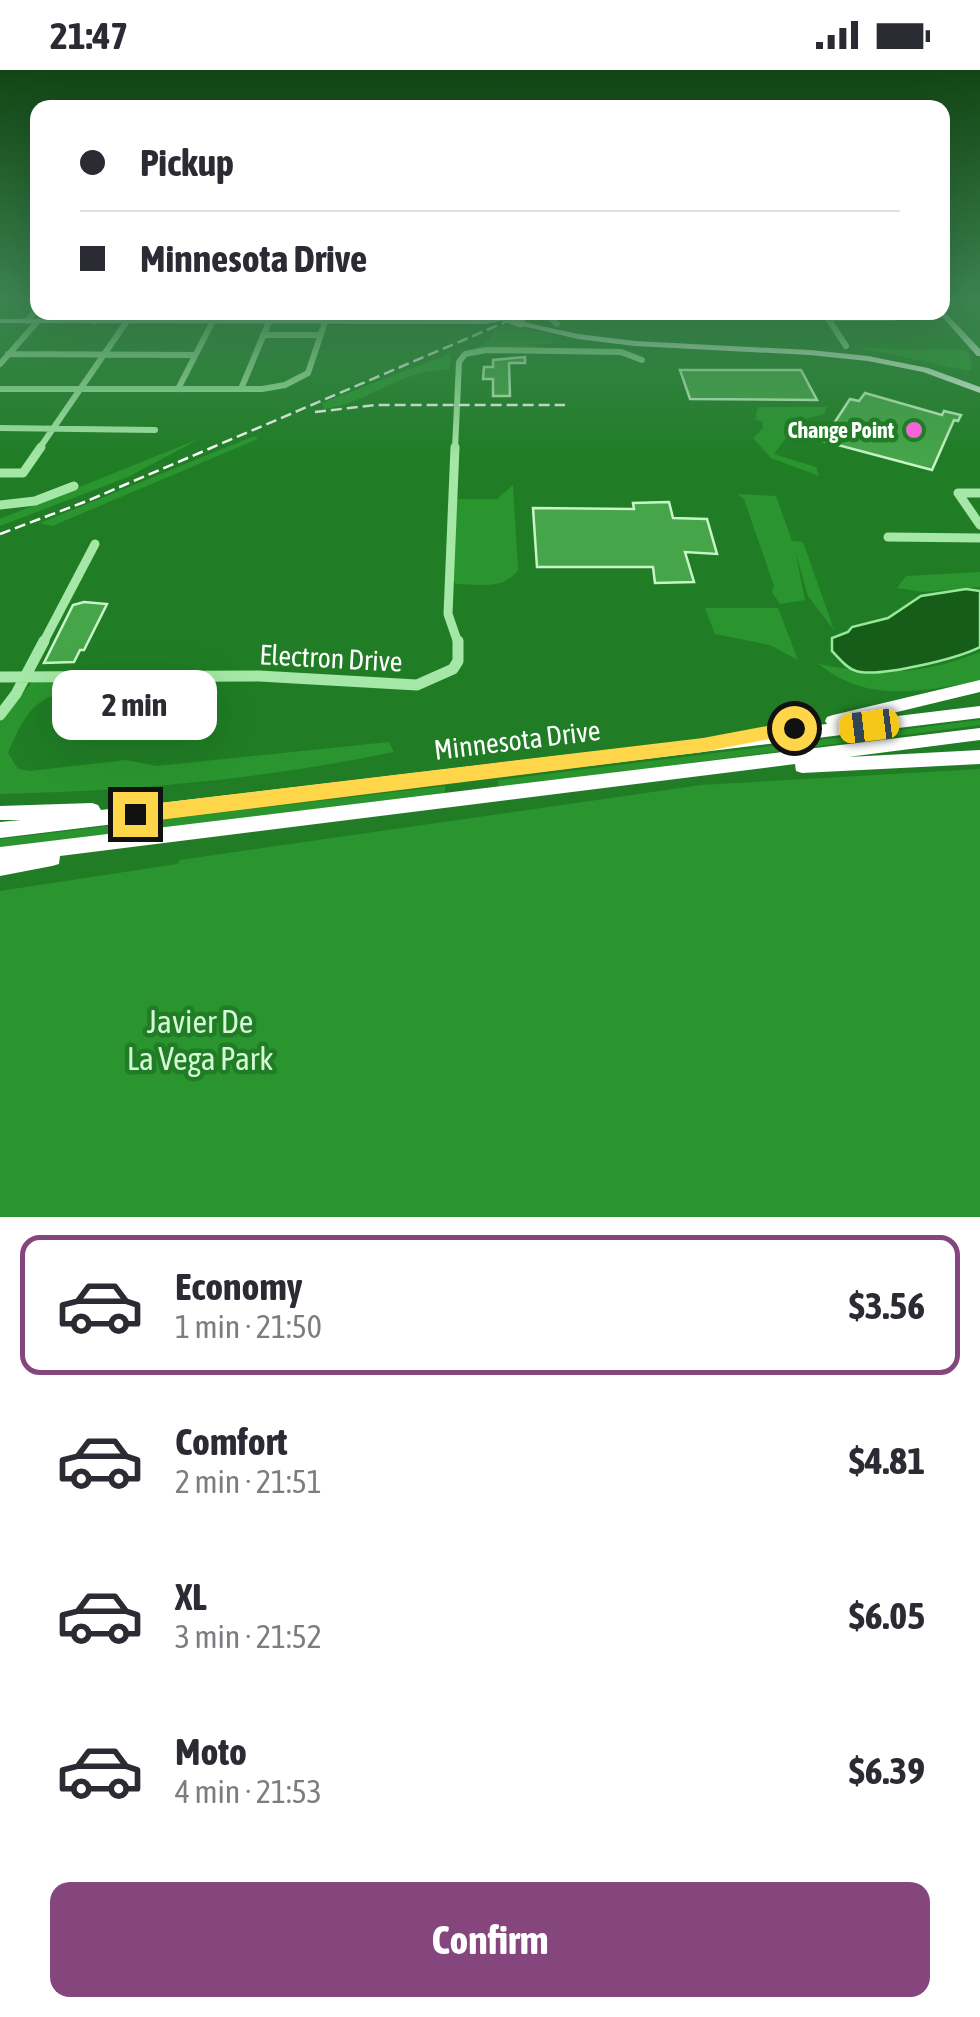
<!DOCTYPE html>
<meta charset="utf-8">
<style>
:root{--surface:#fff;--page:#f7f7f7;--text:#2b2b33;--muted:#7c7c81;--line:#e1e1e2;--accent:#85457d}
body{margin:0;font-family:"Asap Condensed",sans-serif;background:var(--page);color:var(--text);height:100vh;display:flex;flex-direction:column;font-size:38px;white-space:nowrap}
*{box-sizing:border-box;margin:0}
p{font-size:32px;color:var(--muted)}
.icon{flex:none;width:55px;height:55px;fill:none;stroke:currentColor;stroke-width:2;stroke-linecap:round;stroke-linejoin:round}
.map{position:relative;height:1147px;overflow:hidden}
.sheet{display:flex;flex-direction:column;background:var(--surface);flex:1}
.sheet>*{flex:none}
.guide{position:absolute;left:30px;top:30px;width:920px;height:220px;border-radius:20px;box-shadow:0 10px 40px #0002;display:grid;align-content:center;height:220px;padding:0 50px;background:var(--surface)}
.end{position:absolute;width:45px;height:45px;margin:-22px;border:12px solid #ffd54a;background:#111;box-shadow:0 0 0 5px #111}
.from{border-radius:50%}
.bubble{position:absolute;height:70px;border-radius:20px;background:var(--surface);box-shadow:0 10px 40px #0002;font-size:32px;font-weight:700;line-height:70px;text-align:center}
.car{position:absolute;width:30px;height:60px;margin:-30px -15px;border-radius:12px;box-shadow:0 0 8px 2px #0007;background:linear-gradient(#f5c518 24%,#345 0 40%,#f5c518 0 76%,#345 0 86%,#f5c518 0)}
.guide b{display:flex;align-items:center;gap:35px;height:95px;font-size:38px}
.guide b+b{border-top:2px solid var(--line)}
.guide i{width:25px;height:25px;background:var(--text)}
ul{padding:18px 0 0;list-style:none}
li{display:flex;align-items:center;gap:30px;height:140px;margin:0 20px 15px;padding:0 30px;border:5px solid transparent;border-radius:20px}
li div{flex:1}
li b{display:block;font-size:38px}
li em{font-style:normal;font-weight:700}
li.current{border-color:var(--accent)}
li>.icon{width:90px;height:90px;stroke-width:1.5}
.cta{display:flex;gap:20px;margin-top:auto;padding:20px 50px}
.cta a{flex:1;height:115px;border-radius:20px;background:var(--accent);color:#fff;font-size:40px;font-weight:700;line-height:115px;text-align:center}
.status{display:flex;justify-content:space-between;align-items:center;height:70px;padding:0 50px;background:var(--surface);direction:ltr}
.status svg{height:28px;fill:currentColor}
.map>svg:first-child{display:block}
.green{fill:#2a952e}
.water{fill:#165d1a;stroke:#98e899;stroke-width:2.5}
.building{fill:#45a548;stroke:#c7f5c9;stroke-width:2.5}
.lines{fill:none;stroke-linecap:round;stroke-linejoin:round}
.minor-far2{stroke:#a4e7a6;stroke-width:6}
.minor-far1{stroke:#a4e7a6;stroke-width:9}
.minor{stroke:#a4e7a6;stroke-width:11}
.major{fill:#e5fde8;fill-rule:evenodd}
.highway{fill:#fff;fill-rule:evenodd}
.rail{stroke:#fff;stroke-width:2.5;stroke-dasharray:11 5;stroke-linecap:butt}
.major-bridge{stroke:#e5fde8;stroke-width:9}
.route{fill:#ffd54a}
.poi-dot{fill:#f465d8;stroke:#207d25;stroke-width:4}
.labels{text-anchor:middle;stroke-width:9;stroke-linejoin:round;paint-order:stroke}
.far-poi-label{font-size:22px;font-weight:bold;fill:#fff;stroke:#207d25;text-anchor:end}
.street-label{font-size:28px;fill:#fff;stroke:#207d25}
.near-park-label{font-size:32px;fill:#d5f8d6;stroke:#207d25}
</style>
<div class="status"><b>21:47</b><svg viewBox="0 0 49 12"><path d="M0 12V9h3v3zM5 12V6h3v6zM10 12V3h3v9zM15 12V0h3v12zM26 1h20v11H26zM47 4h2v5h-2z"/></svg></div>
<div class="map">
<svg width="980" height="1147" viewBox="0 0 980 1147">
<rect width="100%" height="100%" fill="#207d25"/>
<path class="green" d="M504,255L552,265L553,274H529L545,278L474,279L490,270L494,259Z
M860,278L968,280L972,298L969,301Z
M451,283L449,300C405,297 368,334 324,339L322,333Z
M758,337H827L824,344L799,351L774,384L816,397L819,406L771,388L753,368L763,358L762,351L755,350Z
M254,366L258,369L52,456L40,453Z
M201,368L128,407L0,456V449Z
M513,415L518,500C503,520 480,514 456,514L450,508L455,429H497Z
M737,424L776,426L792,471L803,472L834,560L808,526L795,480L805,530L780,534L772,522L774,516L744,429Z
M980,502V517L924,522L897,518L906,506Z
M705,538H778L798,590L770,575L715,564Z
M980,582V611C923,621 867,634 819,594C877,606 924,605 980,582Z
M32,612H68L82,616L80,621C35,622 24,646 8,683L18,699L30,701L126,690L157,696L389,672L394,682C264,709 133,721 0,724V651Z
M980,650V655L499,718L498,710Z
M980,699V1147H0V821L177,794L180,790L701,715Z
M445,716V723L0,777V769Z"/>
<path class="water" d="M966,519L980,521V577C958,588 880,608 856,601C846,598 839,588 832,581V568L848,562L852,557L888,548L921,526Z"/>
<path class="building" d="M525,287V293H509L510,326H493V309H483L484,297H493V290Z
M680,300H801L817,330L690,329Z
M865,323L942,345L944,341L961,345L958,351L954,350L932,400L804,366L809,359L827,364L850,329L859,331Z
M669,432L673,448L707,449L717,484L685,482L694,512L655,513L653,497H537L533,438L634,439L633,433Z
M84,532L107,534L84,580H80L74,592L44,593L73,535Z"/>
<g class="lines">
<path class="minor-far2" d="M545,243L557,254
M827,247L846,276
M827,248H894
M27,251L38,238
M94,251L100,242
M263,265H320
M8,284L195,285
M0,294L38,251
M0,319H262L285,315L308,303L325,252
M178,319L213,251
M241,319L269,252
M0,358L155,360
M39,379L127,251
M455,379L459,292L465,284L486,280L621,282L642,290"/>
<path class="minor-far1" d="M455,377L448,544L458,573
M0,403H23L41,377
M958,423L980,455
M958,423H980
M0,435L35,431L74,416
M888,467L980,468
M43,573L95,474"/>
<path class="minor" d="M0,607L259,606L417,615L453,599L458,591V571
M0,645L16,624L44,571"/>
<path class="major" d="M942,239L980,279V286H977L939,243L942,242Z
M530,242H551L485,254L0,253V249L485,250Z
M518,251L578,264L635,271L810,280L868,286L928,298L980,317V323L923,302L868,291L810,285L635,276L578,269L518,255Z"/>
<path class="highway" d="M980,610V622L864,650L980,636V648L0,768V752L21,750H0V736L92,733L98,735L101,740L827,654L825,651L827,647L833,645Z
M980,658V670L848,687L980,680V694L802,703L796,701L795,694L60,786L59,794L52,796L0,806V777Z"/>
<path class="rail" d="M315,342L375,335H565
M0,464L87,431L529,242"/>
<path class="major-bridge" d="M493,243L521,253"/>
</g>
<linearGradient id="sky" x2="0" y2="1"><stop stop-color="#124514"/><stop offset="0.59" stop-color="#3c8451"/><stop offset="1" stop-color="#3c8451" stop-opacity="0"/></linearGradient>
<rect width="980" height="389" fill="url(#sky)"/>
<path class="route" d="M794,651L803,658L800,663L703,682L135,753L125,744L135,736L703,668Z"/>
<circle class="poi-dot" cx="914" cy="360" r="10"/>
<g class="labels">
<g class="far-poi-label">
<text x="894" y="368">Change Point</text>
</g>
<g class="street-label">
<text transform="translate(331 588) rotate(3)" y="10">Electron Drive</text>
<text transform="translate(517 670) rotate(-7)" y="10">Minnesota Drive</text>
</g>
<g class="near-park-label">
<text x="200" y="963">Javier De<tspan x="200" dy="37">La Vega Park</tspan></text>
</g>
</g>
</svg>
<i class="end from" style="left:794px;top:658px"></i>
<i class="end" style="left:135px;top:744px"></i>
<div class="bubble" style="left:52px;top:600px;width:165px">2 min</div>
<i class="car" style="left:869px;top:656px;rotate:263deg"></i>
<div class="guide">
<b><i class="from"></i>Pickup</b>
<b><i></i>Minnesota Drive</b>
</div>
</div>
<section class="sheet">
<ul>
<li class="current"><svg class="icon" aria-label="car" viewBox="0 0 24 24"><path d="M5 17H2v-5l4-1 3-4h7l3 4 3 1v5h-3M9 17h6M6 11h13"/><circle cx="7" cy="17" r="2"/><circle cx="17" cy="17" r="2"/></svg><div><b>Economy</b><p>1 min · 21:50</p></div><em>$3.56</em></li>
<li><svg class="icon" aria-label="car" viewBox="0 0 24 24"><path d="M5 17H2v-5l4-1 3-4h7l3 4 3 1v5h-3M9 17h6M6 11h13"/><circle cx="7" cy="17" r="2"/><circle cx="17" cy="17" r="2"/></svg><div><b>Comfort</b><p>2 min · 21:51</p></div><em>$4.81</em></li>
<li><svg class="icon" aria-label="car" viewBox="0 0 24 24"><path d="M5 17H2v-5l4-1 3-4h7l3 4 3 1v5h-3M9 17h6M6 11h13"/><circle cx="7" cy="17" r="2"/><circle cx="17" cy="17" r="2"/></svg><div><b>XL</b><p>3 min · 21:52</p></div><em>$6.05</em></li>
<li><svg class="icon" aria-label="car" viewBox="0 0 24 24"><path d="M5 17H2v-5l4-1 3-4h7l3 4 3 1v5h-3M9 17h6M6 11h13"/><circle cx="7" cy="17" r="2"/><circle cx="17" cy="17" r="2"/></svg><div><b>Moto</b><p>4 min · 21:53</p></div><em>$6.39</em></li>
</ul>
<div class="cta"><a>Confirm</a></div>
</section>
